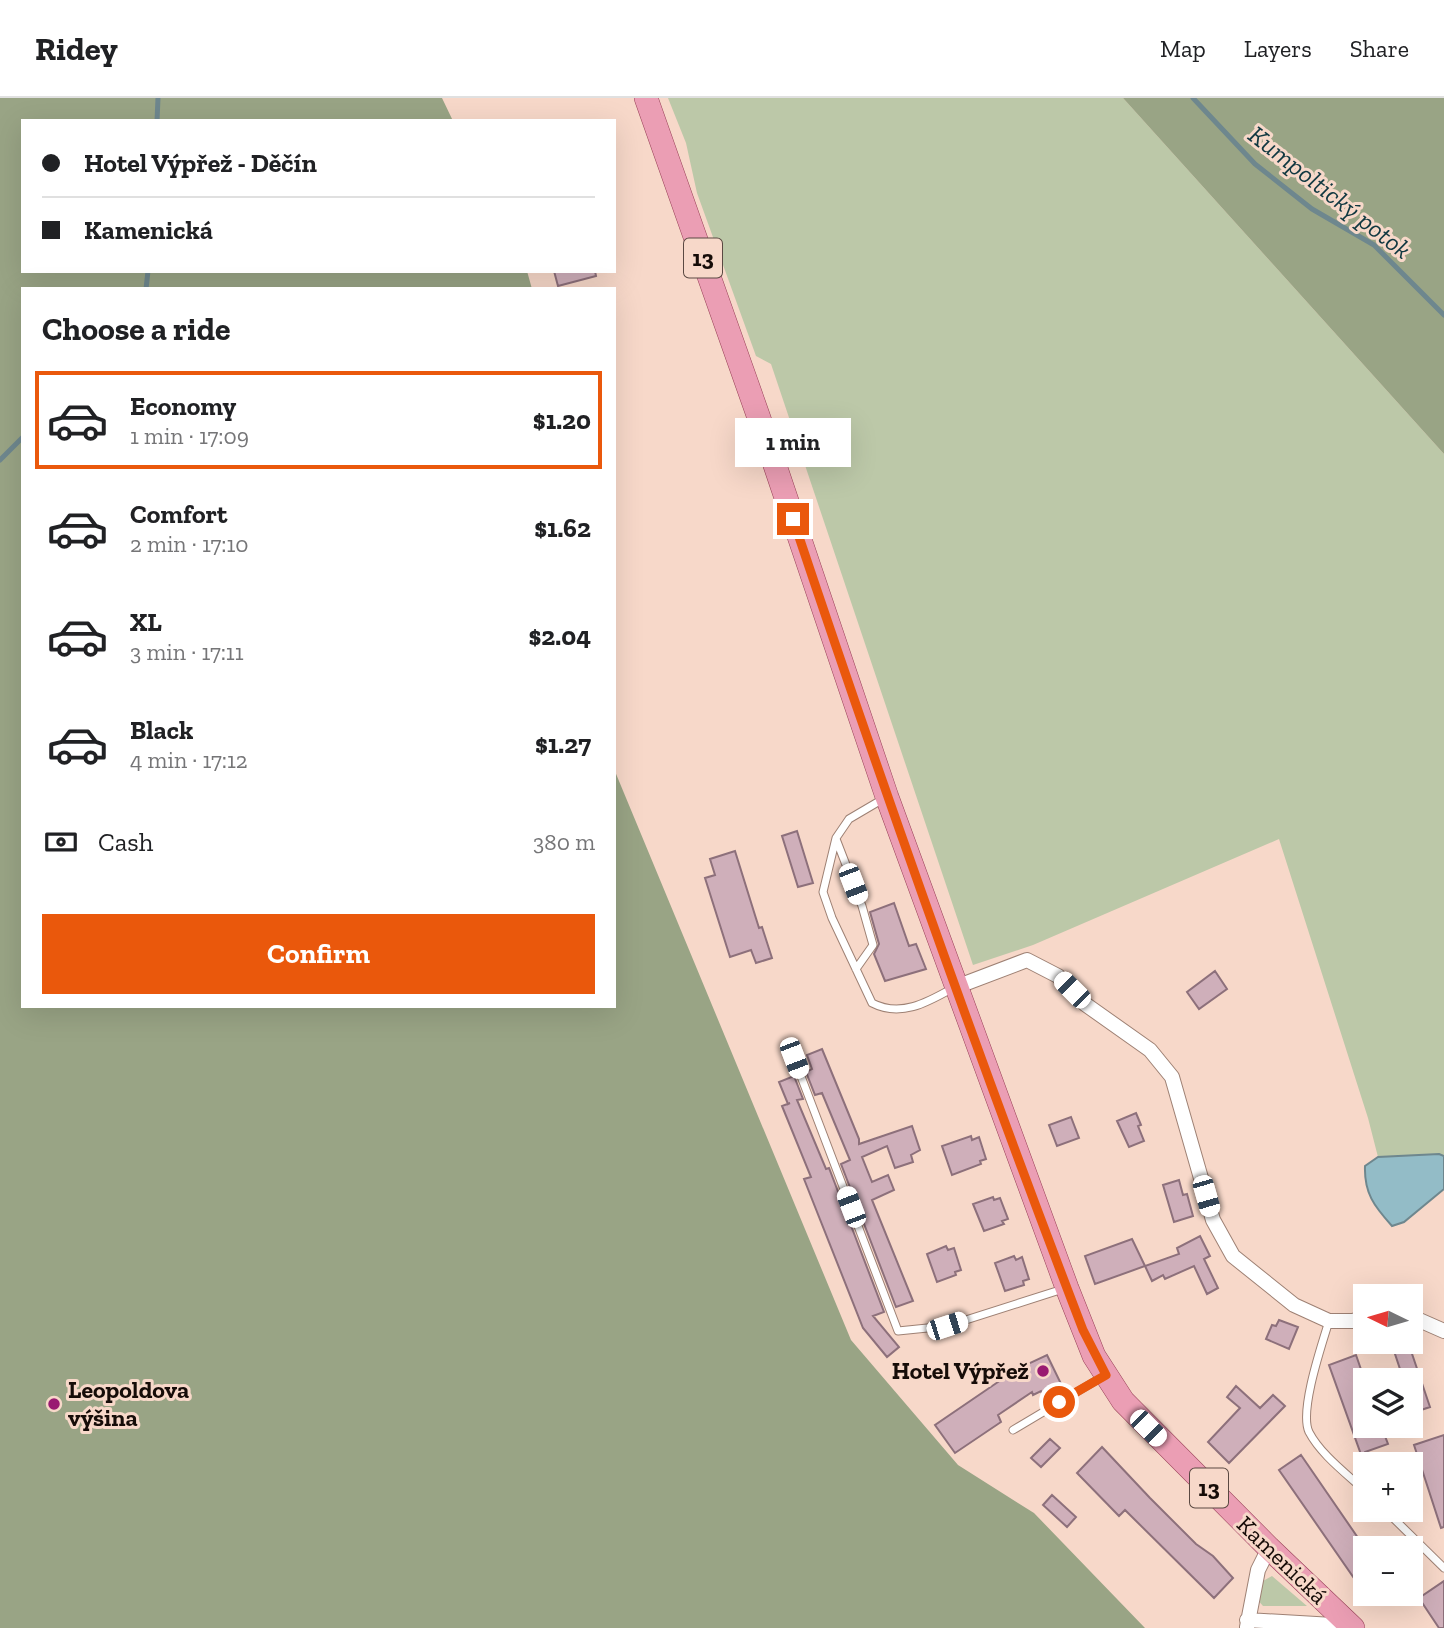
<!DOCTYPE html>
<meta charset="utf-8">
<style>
:root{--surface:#fff;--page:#f2f2f2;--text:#202124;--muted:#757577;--line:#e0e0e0;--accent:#ea580c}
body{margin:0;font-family:"Zilla Slab",serif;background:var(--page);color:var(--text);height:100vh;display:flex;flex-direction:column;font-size:26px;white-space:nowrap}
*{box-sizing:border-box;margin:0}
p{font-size:23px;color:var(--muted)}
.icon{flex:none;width:38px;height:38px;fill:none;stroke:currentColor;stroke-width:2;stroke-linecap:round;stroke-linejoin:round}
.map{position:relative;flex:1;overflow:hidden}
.details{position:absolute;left:21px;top:189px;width:595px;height:721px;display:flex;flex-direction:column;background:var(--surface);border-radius:0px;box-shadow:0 7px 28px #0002}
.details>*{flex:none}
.banner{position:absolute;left:21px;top:21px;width:595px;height:154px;border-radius:0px;box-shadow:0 7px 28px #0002;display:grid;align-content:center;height:154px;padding:0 21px;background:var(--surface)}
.needle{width:46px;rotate:275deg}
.fabs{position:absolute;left:1353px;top:1186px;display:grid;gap:14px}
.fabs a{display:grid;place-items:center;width:70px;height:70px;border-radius:0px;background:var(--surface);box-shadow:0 7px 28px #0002;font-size:35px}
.end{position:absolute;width:32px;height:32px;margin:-16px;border:9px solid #ea580c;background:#fff;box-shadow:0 0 0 4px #fff}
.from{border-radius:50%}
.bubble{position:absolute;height:49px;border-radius:0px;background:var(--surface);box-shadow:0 7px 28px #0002;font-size:23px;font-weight:700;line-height:49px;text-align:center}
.car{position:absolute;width:21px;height:42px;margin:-21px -10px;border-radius:9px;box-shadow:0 0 5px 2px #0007;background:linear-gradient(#fff 24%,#345 0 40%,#fff 0 76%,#345 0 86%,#fff 0)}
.banner b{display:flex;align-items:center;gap:24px;height:66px;font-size:26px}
.banner b+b{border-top:2px solid var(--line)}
.banner i{width:18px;height:18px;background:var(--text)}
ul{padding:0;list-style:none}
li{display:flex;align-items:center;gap:21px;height:98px;margin:0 14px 10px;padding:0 7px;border:4px solid transparent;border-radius:0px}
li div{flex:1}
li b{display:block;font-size:26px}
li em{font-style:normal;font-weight:700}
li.on{border-color:var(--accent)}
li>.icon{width:63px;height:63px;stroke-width:1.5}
h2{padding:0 21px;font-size:32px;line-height:84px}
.pay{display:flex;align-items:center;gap:18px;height:77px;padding:0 21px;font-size:26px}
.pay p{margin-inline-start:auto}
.action{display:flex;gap:14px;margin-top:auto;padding:14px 21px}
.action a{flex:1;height:80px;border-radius:0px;background:var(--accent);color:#fff;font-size:28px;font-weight:700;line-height:80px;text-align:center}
header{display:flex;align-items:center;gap:42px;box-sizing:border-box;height:98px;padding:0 35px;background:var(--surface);border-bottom:2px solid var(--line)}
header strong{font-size:33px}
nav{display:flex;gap:38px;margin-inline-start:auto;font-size:24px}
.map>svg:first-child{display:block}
.green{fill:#bcc8a8}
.forest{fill:#99a485}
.water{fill:#93bcc7;stroke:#6e878e;stroke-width:2}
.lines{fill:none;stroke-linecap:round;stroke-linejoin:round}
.stream{stroke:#6e878e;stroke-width:5}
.building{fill:#cfafba;stroke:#8d707b;stroke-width:2}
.lane-casing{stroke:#9e8174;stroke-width:9}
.street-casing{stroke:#9e8174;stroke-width:16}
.primary-casing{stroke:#984157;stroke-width:24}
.lane{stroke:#fff;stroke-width:7}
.street{stroke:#fff;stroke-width:14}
.primary{stroke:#eb9eb4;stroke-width:23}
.route{stroke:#ea580c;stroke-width:9}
.poi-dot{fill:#991a71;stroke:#f7d8c9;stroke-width:2.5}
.labels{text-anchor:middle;stroke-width:6;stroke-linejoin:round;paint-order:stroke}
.shield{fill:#f7d8c9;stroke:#5a4942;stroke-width:2}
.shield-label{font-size:23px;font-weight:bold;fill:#160c08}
.poi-label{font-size:24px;font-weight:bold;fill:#160c08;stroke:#f7d8c9;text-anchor:end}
.street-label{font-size:24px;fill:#160c08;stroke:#f7d8c9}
.water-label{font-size:26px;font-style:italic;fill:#113841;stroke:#f7d8c9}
</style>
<header>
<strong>Ridey</strong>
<nav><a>Map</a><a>Layers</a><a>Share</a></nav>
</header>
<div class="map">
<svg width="1444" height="1530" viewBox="0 0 1444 1530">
<rect width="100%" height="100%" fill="#f7d8c9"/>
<path class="green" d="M668,0H1123L1444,356V1058L1439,1056L1378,1059L1368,1020L1279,741L1033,847L973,867L771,266L756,258L697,95L686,45Z
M1272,1478L1307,1508H1263L1256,1500L1263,1483Z"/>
<path class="forest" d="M0,0H442L453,23H23V173H527L532,191H23V908H614V671L851,1242L958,1367L1034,1415L1145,1530H0Z
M1123,0H1444V356Z"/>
<path class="water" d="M1439,1056L1444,1058V1091L1404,1124L1392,1128C1374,1108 1364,1095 1365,1068L1378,1059Z"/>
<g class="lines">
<path class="stream" d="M1193,0L1255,66L1312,111L1374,147L1444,217
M157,23L158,0
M146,191L148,173
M0,362L23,339"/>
</g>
<path class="building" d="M554,173H595L596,178L558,188Z
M797,733L813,785L798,789L782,738Z
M735,753L759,830L762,829L772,860L756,865L751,852L730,859L705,780L715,777L710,761Z
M894,805L909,848L916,846L926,871L885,883L874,856L879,846L870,814Z
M1215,873L1227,891L1199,911L1187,894Z
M822,951L859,1041V1046L912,1028L920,1052L911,1057L913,1064L895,1070L887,1048L862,1059L872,1084L888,1077L894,1092L872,1102L913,1203L896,1209L841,1066L850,1062L822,995L815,997L806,974L812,971L807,957Z
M794,978L803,1001L797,1002L826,1071L829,1070L884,1214L873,1218L899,1249L887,1259L863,1230L804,1081L811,1079L782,1008L790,1005L788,1006L779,984Z
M1136,1015L1141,1027L1138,1028L1144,1043L1129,1049L1117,1023Z
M1071,1019L1079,1040L1057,1048L1049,1027Z
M971,1038L972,1042L979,1039L986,1061L980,1063L981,1066L952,1077L942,1048Z
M1179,1082L1183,1097L1187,1096L1193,1118L1174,1124L1163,1087Z
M993,1099L994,1102L1000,1100L1008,1121L1002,1123L1004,1126L984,1133L973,1106Z
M1200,1138L1210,1158L1204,1161L1218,1190L1207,1196L1194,1168L1165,1181L1163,1177L1152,1183L1145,1168L1179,1156L1177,1150Z
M1132,1141L1145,1168L1095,1186L1085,1158Z
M946,1148L948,1152L954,1150L961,1172L955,1174L956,1177L937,1184L927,1156Z
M1014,1158L1016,1162L1022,1159L1029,1181L1023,1183L1024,1187L1005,1193L995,1165Z
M1279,1222L1298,1229L1289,1251L1266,1241L1272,1227L1276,1228Z
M1391,1244H1408L1430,1309L1415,1314L1410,1302V1283H1404Z
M1047,1257L1065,1294L1046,1305L1041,1293L1033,1297L1032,1294L998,1317L1001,1324L955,1355L935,1327L1017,1271Z
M1356,1257L1365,1283V1328H1381L1388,1346L1365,1354L1363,1362L1329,1267Z
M1236,1288L1260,1310L1273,1297L1285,1308L1229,1365L1208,1344L1240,1310L1227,1299Z
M1444,1337V1429L1441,1430L1414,1347Z
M1050,1341L1060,1350L1041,1369L1031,1360Z
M1102,1349L1150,1400L1196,1446L1213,1458L1233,1480L1214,1500L1125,1412L1119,1418L1077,1375Z
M1301,1357L1365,1450V1496L1279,1372Z
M1052,1397L1076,1419L1067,1429L1043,1407Z
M1444,1483V1530H1439L1419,1500Z"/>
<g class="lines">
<defs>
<path id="lane" d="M883,701L849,721L836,740L823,794L832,820L872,905C901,920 928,904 953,890
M836,741L862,808L873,847L856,871
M794,960L898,1233L947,1228L1063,1191
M1329,1223C1322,1246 1299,1313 1309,1334C1321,1357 1347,1376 1365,1393
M1013,1332L1102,1279
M1385,1412L1444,1470"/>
<path id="street" d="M956,889L1027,862L1058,878L1085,906L1150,952L1172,979L1213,1122L1233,1158L1294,1207L1329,1223H1352L1365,1220
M1410,1218L1444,1233
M1247,1522L1350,1528
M1247,1529L1258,1472L1269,1450"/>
<path id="primary" d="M646,0L759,320L887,699L1067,1190L1094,1258L1123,1303L1269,1450L1353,1530"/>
</defs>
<use href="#lane" class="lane-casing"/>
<use href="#street" class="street-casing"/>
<use href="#primary" class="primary-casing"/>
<use href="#lane" class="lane"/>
<use href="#street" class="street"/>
<use href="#primary" class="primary"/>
</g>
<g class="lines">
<path class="route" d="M793,421C884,693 980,964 1083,1232L1106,1277L1059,1304"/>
</g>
<g class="poi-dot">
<circle cx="1043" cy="1273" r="7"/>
<circle cx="54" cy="1306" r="7"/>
</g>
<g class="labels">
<g class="shield">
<rect x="684" y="140.5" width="38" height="39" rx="5"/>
<rect x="1190" y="1370.5" width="38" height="39" rx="5"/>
</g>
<g class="shield-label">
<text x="703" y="168">13</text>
<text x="1209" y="1398">13</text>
</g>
<g class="poi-label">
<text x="1029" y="1281">Hotel Výpřež</text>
<text x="68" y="1300" text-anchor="start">Leopoldova<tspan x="68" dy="28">výšina</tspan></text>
</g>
<g class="street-label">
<text transform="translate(1282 1462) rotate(44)" y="8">Kamenická</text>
</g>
<g class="water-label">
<text transform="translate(1330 94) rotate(38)" y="9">Kumpoltický potok</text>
</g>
</g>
</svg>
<div class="fabs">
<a><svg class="needle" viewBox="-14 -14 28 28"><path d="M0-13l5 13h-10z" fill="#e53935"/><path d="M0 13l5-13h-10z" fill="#757577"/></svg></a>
<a><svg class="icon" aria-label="layers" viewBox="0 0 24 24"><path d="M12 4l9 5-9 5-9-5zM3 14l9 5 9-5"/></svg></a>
<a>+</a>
<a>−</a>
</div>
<i class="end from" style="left:1059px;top:1304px"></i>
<i class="end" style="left:793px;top:421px"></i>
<div class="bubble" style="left:735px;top:320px;width:116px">1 min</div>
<i class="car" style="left:853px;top:786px;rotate:159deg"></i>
<i class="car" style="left:1072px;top:892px;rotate:315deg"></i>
<i class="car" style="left:794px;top:960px;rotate:159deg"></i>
<i class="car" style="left:1206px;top:1098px;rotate:164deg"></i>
<i class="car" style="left:851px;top:1109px;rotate:339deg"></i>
<i class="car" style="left:947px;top:1228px;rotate:72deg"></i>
<i class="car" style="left:1148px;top:1330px;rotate:135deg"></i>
<div class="banner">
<b><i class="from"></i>Hotel Výpřež - Děčín</b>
<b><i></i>Kamenická</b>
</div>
<section class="details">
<h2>Choose a ride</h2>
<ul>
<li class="on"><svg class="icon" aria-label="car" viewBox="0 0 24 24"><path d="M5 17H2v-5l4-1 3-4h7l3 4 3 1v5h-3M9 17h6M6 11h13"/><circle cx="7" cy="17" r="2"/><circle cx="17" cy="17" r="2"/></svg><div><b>Economy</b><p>1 min · 17:09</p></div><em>$1.20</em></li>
<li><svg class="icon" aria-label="car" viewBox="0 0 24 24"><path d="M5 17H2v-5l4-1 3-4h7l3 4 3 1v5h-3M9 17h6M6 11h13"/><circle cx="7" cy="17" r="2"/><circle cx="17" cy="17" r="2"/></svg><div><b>Comfort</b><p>2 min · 17:10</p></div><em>$1.62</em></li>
<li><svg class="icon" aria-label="car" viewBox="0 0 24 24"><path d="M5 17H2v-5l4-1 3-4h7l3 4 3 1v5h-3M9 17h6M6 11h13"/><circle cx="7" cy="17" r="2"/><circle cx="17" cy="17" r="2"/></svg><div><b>XL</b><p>3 min · 17:11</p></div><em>$2.04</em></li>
<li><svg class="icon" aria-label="car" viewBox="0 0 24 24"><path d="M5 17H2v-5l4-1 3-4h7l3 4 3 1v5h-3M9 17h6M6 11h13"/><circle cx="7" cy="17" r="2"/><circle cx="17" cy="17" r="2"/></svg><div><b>Black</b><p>4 min · 17:12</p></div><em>$1.27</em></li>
</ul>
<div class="pay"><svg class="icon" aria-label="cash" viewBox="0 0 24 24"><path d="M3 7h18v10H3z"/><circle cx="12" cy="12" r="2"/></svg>Cash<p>380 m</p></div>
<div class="action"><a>Confirm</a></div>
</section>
</div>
